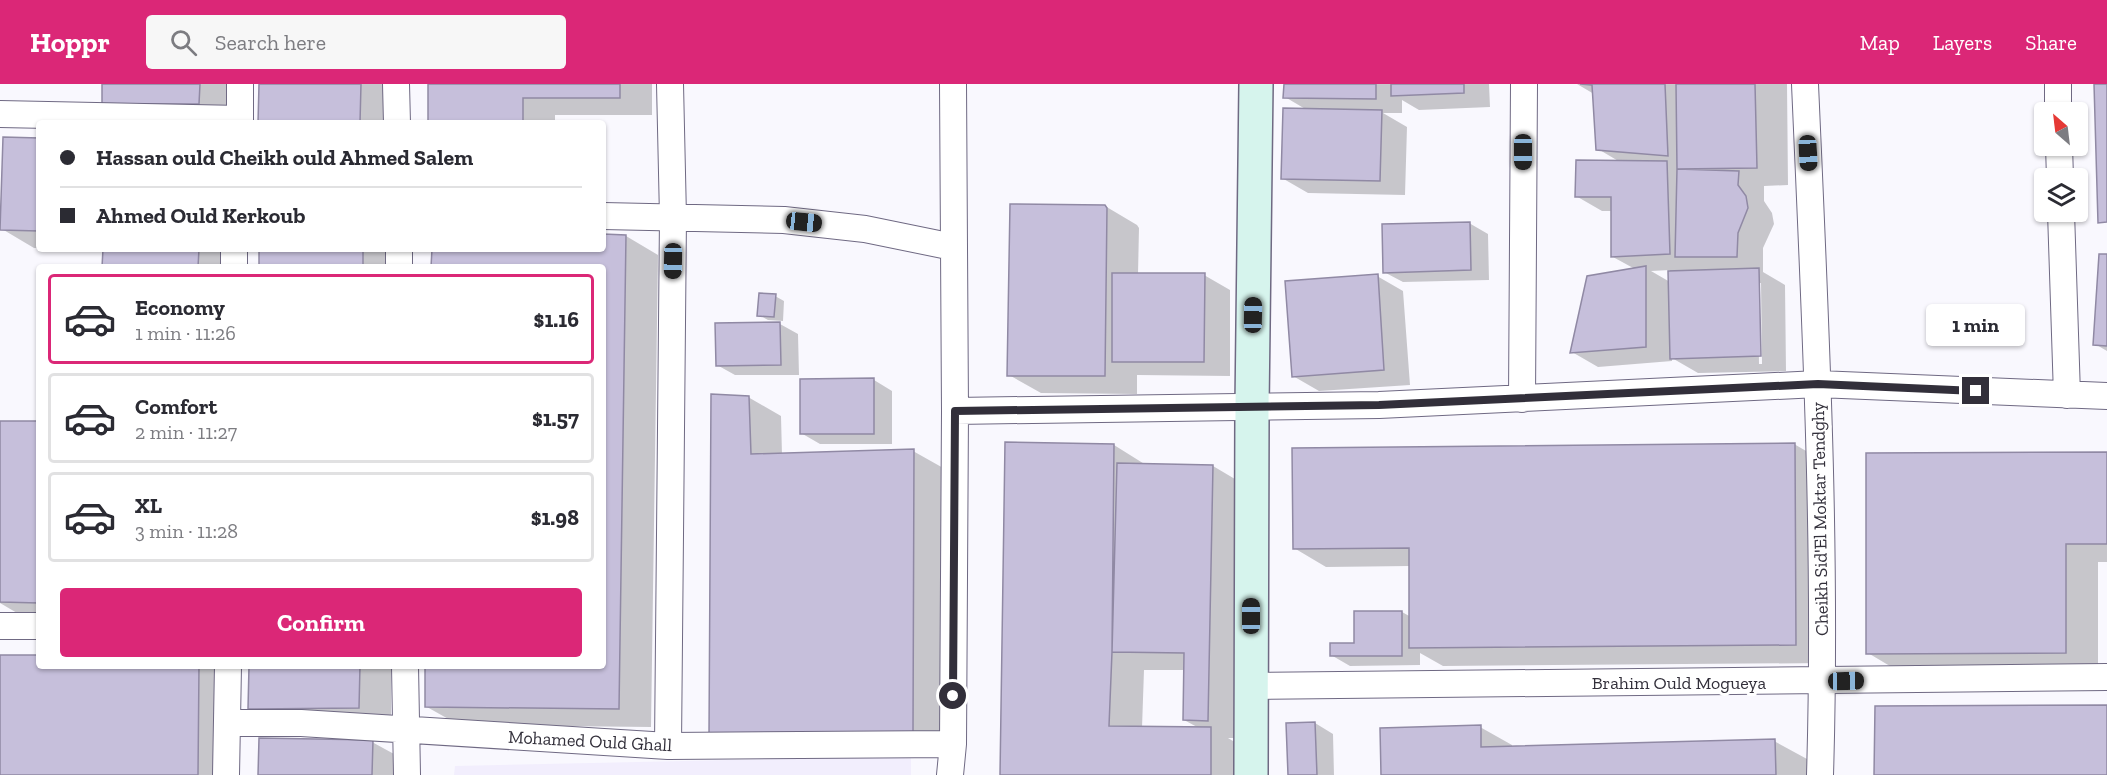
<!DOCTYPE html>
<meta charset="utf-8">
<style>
:root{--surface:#fff;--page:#f7f7f7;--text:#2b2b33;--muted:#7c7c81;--line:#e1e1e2;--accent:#db2777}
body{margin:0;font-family:"Zilla Slab",serif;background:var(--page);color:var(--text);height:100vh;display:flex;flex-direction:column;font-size:22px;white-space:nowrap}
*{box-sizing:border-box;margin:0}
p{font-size:20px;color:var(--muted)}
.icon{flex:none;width:33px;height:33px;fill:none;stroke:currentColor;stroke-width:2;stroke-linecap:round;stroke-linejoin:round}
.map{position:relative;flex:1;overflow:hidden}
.drawer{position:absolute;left:36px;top:180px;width:570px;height:405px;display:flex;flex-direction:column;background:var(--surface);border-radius:6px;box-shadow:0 2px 4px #0004}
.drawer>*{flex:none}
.banner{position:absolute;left:36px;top:36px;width:570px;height:132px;border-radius:6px;box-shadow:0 2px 4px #0004;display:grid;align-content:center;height:132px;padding:0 24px;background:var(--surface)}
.needle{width:39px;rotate:332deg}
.buttons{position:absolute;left:2034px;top:18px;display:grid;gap:12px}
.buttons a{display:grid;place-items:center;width:54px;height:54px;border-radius:6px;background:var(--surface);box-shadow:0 2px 4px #0004;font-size:30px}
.end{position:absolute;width:27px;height:27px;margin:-14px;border:8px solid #322f3a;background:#fff;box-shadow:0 0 0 3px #fff}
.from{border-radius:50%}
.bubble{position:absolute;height:42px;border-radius:6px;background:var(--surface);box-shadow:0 2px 4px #0004;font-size:20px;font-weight:800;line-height:42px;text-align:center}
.car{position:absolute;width:18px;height:36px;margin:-18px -9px;border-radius:8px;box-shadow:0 0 4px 2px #0007;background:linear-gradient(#222 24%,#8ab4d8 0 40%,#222 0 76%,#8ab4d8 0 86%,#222 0)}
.banner b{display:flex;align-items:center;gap:21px;height:57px;font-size:22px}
.banner b+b{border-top:2px solid var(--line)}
.banner i{width:15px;height:15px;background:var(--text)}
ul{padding:10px 0 0;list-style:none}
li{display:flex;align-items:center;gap:18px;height:90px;margin:0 12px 9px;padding:0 12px;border:3px solid var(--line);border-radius:6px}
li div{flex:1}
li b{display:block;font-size:22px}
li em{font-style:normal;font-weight:800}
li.active{border-color:var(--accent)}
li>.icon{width:54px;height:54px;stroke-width:1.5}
.cta{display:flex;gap:12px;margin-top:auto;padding:12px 24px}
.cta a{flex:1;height:69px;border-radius:6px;background:var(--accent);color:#fff;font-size:24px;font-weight:800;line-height:69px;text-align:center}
header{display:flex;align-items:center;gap:36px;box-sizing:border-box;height:84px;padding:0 30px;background:var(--accent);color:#fff}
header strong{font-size:28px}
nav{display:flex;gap:33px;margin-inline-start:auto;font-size:21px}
.search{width:420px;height:54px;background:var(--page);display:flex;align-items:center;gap:15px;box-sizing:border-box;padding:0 21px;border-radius:6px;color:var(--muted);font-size:22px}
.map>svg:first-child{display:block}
.built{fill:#f2eefd}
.shadow{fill:#0003;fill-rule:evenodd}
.building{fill:#c6bfdb;stroke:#9089a4;stroke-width:1.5}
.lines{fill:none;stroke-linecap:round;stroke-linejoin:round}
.street-casing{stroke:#6f6983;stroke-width:28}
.secondary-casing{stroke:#6f6983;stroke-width:36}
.street{stroke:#fff;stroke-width:26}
.secondary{stroke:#d6f4ed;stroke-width:33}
.route{stroke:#322f3a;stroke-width:8}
.labels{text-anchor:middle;stroke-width:6;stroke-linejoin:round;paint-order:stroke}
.street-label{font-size:18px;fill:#322f3a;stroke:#fff}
</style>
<header>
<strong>Hoppr</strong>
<div class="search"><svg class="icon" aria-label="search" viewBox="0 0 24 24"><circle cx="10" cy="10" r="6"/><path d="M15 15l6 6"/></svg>Search here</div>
<nav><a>Map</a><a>Layers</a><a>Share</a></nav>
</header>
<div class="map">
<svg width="2107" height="691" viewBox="0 0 2107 691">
<rect width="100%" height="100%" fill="#f9f8fe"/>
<path class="built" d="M911,672V691H454L455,682Z"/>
<path class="shadow" d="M103,0H232L231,38H135Z
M261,0H393L392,39H260Z
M429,0H652V31H555V39H429Z
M1285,0H1489L1490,23L1419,26L1402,16V29H1383L1407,43L1405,111L1308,109L1282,94L1307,26L1285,13Z
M1577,0H1787L1788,101L1764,102V117L1772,129L1774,140L1763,164V188L1785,201L1786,287L1698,289L1672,274V277L1598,283L1572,268L1635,185L1613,173V127H1602L1576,112L1620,78L1598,65L1594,10ZM1670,186V198L1651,187ZM1758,199H1761L1762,280H1759Z
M39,55V164H34L2,145Z
M1105,122L1137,141L1139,144L1138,191H1204L1230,206V292L1137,291V310L1041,309L1009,291Z
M1469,139L1488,150L1489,196L1403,198L1384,188Z
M603,152H626L658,171L651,643L459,641L427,623V582H603V183H433V165H603Z
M81,165H231V183H104L105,166Z
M261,165H395V183H261Z
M2107,172V267L2095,260Z
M1377,192L1403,207L1410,301L1319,307L1293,292Z
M775,212L784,217L783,237L768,236L759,231Z
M780,240L798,250L799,291H735L717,281Z
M802,296H874L892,307V360H820L801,349Z
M748,313L781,332L782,371L913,367L945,385V665L743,670Z
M39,339V536H29L0,519V363Z
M1794,360L1827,379L1828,579L1443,582L1420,569V581L1350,582L1331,571L1356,561L1402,528L1411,533L1410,482L1326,483L1294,464Z
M1114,361L1146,381L1213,382L1245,401L1239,654H1228L1243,663V691H1001ZM1144,586H1185L1184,636L1199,644H1142Z
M2107,370V478H2098V587L1900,588L1868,569Z
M0,573H39V582H214L231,592L230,691H0Z
M250,582H391V642L281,643L249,625Z
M1315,639L1333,650L1334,691H1289Z
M1480,643L1512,661V663L1774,657L1807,675V691H1382Z
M372,658L405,676L404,691H260Z"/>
<path class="building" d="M102,0H200L199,20H102Z
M259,0H361L360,39H258Z
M428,0H620V14H523V39H428Z
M1284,0H1376V15L1283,14Z
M1391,0H1464V9L1391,12Z
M1580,0H1665L1668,72L1596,66L1592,1Z
M1676,0H1755L1757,84L1677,85Z
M2094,0H2107V138L2098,139Z
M1283,24L1382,26L1380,97L1281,95Z
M3,53L39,54V147L0,146Z
M1576,76L1667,77L1670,170L1611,173V113H1575Z
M1677,85L1739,87L1738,101L1746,112L1748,124L1738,149L1737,173H1675Z
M1010,120L1105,121L1107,124L1105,292H1007Z
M1470,138L1471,186L1383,189L1382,140Z
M603,150L626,151L619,625L425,623V582H603V183H431L432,165H603Z
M103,165H199L198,183H102Z
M259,165H363V183H259Z
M2099,170H2107V262L2093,261Z
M1646,182V263L1570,269L1587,192Z
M1759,184L1761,272L1670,275L1668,187Z
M1112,189H1205L1204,278H1112Z
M1378,190L1384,286L1292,293L1285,197Z
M759,209L776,210L774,233L757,232Z
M780,238L781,281L716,282L715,239Z
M874,294V350H800V295Z
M711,310L749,312L751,370L914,365L913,648L709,652Z
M0,337H39V519L0,518Z
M1005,358L1114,360L1112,568L1109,642L1211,643V691H1000Z
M1795,359L1796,561L1409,564V464L1293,465L1292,364Z
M2107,368V460H2066V569L1866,570V369Z
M1117,379L1213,381L1208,637L1183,636L1184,569L1112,568Z
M1354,527H1402V572H1330V559H1354Z
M0,571H39V582H199L198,691H0Z
M249,582H360L359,624L248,625Z
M2107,621V691H1874L1875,622Z
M1315,638L1317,691H1288L1286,639Z
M1481,641V663L1775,655L1776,691H1381L1380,644Z
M259,654L373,656L372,691H258Z"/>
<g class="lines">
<defs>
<path id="street" d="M240,0V39
M396,0L397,39
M1805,0C1815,230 1827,461 1820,691
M2058,0V28
M0,30L240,35
M2059,62L2060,94
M2061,128L2067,311
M603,132L784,136L865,145L953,163
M399,165V183
M234,183V165
M1522,315L1524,0
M955,327L1379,321L1818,300L2107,312
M0,542H39
M405,582L407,691
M1251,602L2107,593
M227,639H301L668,662L953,660
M668,662L673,133L670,0
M226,691L228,582
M950,691L953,660L955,327L953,0"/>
<path id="secondary" d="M1251,691L1252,323L1256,0"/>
</defs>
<use href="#street" class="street-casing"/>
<use href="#secondary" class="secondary-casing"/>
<use href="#street" class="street"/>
<use href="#secondary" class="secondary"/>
</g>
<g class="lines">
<path class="route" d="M953,612L955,327L1379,321L1818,300L1976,307"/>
</g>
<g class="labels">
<g class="street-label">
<text transform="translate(1820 435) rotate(-91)" y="6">Cheikh Sid'El Moktar Tendghy</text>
<text x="1679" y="605">Brahim Ould Mogueya</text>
<text transform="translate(590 657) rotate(3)" y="6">Mohamed Ould Ghall</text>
</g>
</g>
</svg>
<div class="buttons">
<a><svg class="needle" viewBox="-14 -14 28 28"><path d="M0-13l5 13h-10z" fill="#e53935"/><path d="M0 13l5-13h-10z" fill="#7c7c81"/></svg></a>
<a><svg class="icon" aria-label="layers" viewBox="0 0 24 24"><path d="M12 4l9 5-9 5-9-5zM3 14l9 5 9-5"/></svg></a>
</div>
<i class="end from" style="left:953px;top:612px"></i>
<i class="end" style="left:1976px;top:307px"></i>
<div class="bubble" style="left:1926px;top:220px;width:99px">1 min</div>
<i class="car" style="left:1523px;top:68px;rotate:180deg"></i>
<i class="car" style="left:1808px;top:69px;rotate:177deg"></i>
<i class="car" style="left:804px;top:138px;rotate:96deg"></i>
<i class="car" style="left:673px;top:177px;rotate:181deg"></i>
<i class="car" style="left:1253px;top:231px;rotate:1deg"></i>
<i class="car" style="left:1251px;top:532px;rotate:0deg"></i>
<i class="car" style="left:1846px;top:597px;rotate:89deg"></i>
<div class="banner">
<b><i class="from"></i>Hassan ould Cheikh ould Ahmed Salem</b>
<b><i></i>Ahmed Ould Kerkoub</b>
</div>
<section class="drawer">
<ul>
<li class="active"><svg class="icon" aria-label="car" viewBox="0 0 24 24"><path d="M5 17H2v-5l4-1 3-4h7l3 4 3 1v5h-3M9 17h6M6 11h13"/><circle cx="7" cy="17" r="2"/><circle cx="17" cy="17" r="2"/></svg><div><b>Economy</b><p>1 min · 11:26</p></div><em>$1.16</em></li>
<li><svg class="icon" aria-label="car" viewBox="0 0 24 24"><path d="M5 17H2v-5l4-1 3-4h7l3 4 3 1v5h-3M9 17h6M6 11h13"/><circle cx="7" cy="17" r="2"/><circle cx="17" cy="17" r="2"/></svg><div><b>Comfort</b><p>2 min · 11:27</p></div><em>$1.57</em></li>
<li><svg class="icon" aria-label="car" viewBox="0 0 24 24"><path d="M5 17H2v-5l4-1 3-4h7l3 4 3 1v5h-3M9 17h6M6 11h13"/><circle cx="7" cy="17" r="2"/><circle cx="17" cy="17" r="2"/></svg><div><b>XL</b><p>3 min · 11:28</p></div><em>$1.98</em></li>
</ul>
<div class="cta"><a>Confirm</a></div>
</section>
</div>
